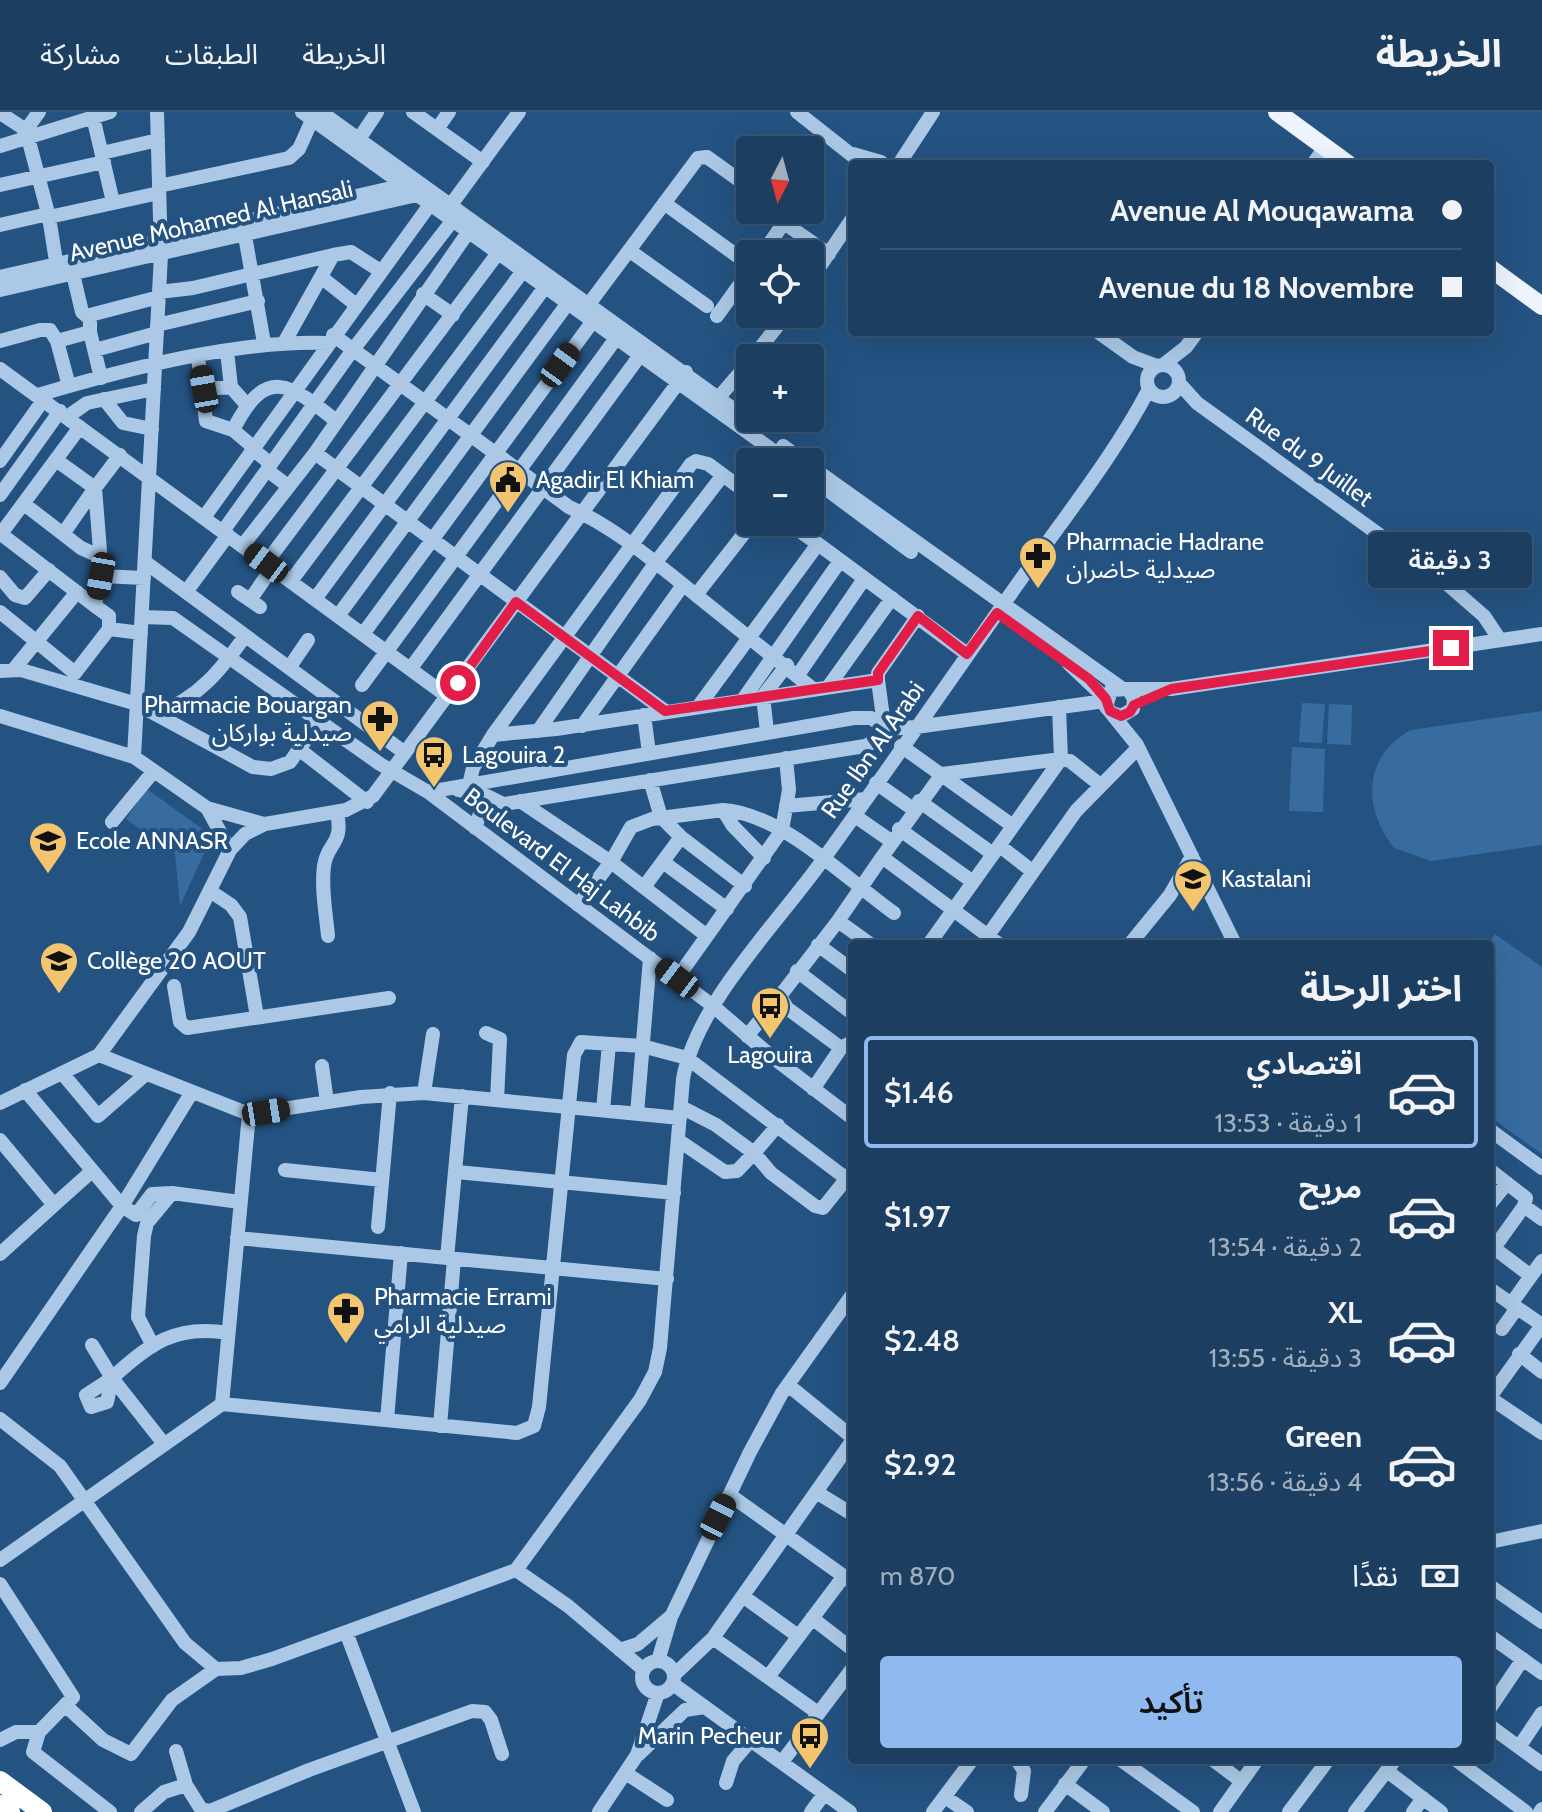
<!DOCTYPE html>
<html lang="ar">
<meta charset="utf-8">
<style>
:root{--surface:#1b3e61;--page:#28496a;--text:#f1f3f6;--muted:#a0aebd;--line:#395776;--accent:#90b9f0}
body{margin:0;font-family:Cabin,"Noto Sans Arabic",sans-serif;background:var(--page);color:var(--text);direction:rtl;height:100vh;display:flex;flex-direction:column;font-size:30px;white-space:nowrap}
*{box-sizing:border-box;margin:0}
p{font-size:26px;color:var(--muted)}
.icon{flex:none;width:44px;height:44px;fill:none;stroke:currentColor;stroke-width:2;stroke-linecap:round;stroke-linejoin:round}
.map{position:relative;flex:1;overflow:hidden;direction:ltr}
.drawer{position:absolute;left:848px;top:828px;width:646px;height:824px;display:flex;flex-direction:column;background:var(--surface);border-radius:8px;box-shadow:0 8px 32px #0002,0 0 0 2px var(--line);direction:rtl}
.drawer>*{flex:none}
.hud{position:absolute;left:848px;top:48px;width:646px;height:176px;border-radius:8px;box-shadow:0 8px 32px #0002,0 0 0 2px var(--line);direction:rtl;display:grid;align-content:center;height:176px;padding:0 32px;background:var(--surface)}
.needle{width:52px;rotate:186deg}
.controls{position:absolute;left:736px;top:24px;display:grid;gap:16px}
.controls a{display:grid;place-items:center;width:88px;height:88px;border-radius:8px;background:var(--surface);box-shadow:0 8px 32px #0002,0 0 0 2px var(--line);font-size:40px}
.end{position:absolute;width:36px;height:36px;margin:-18px;border:10px solid #e11d48;background:#fff;box-shadow:0 0 0 4px #fff}
.from{border-radius:50%}
.bubble{position:absolute;height:56px;border-radius:8px;background:var(--surface);box-shadow:0 8px 32px #0002,0 0 0 2px var(--line);font-size:26px;font-weight:600;line-height:56px;text-align:center;direction:rtl}
.car{position:absolute;width:24px;height:48px;margin:-24px -12px;border-radius:10px;box-shadow:0 0 6px 2px #0007;background:linear-gradient(#222 24%,#8ab4d8 0 40%,#222 0 76%,#8ab4d8 0 86%,#222 0)}
.hud b{display:flex;align-items:center;gap:28px;height:76px;font-size:30px}
.hud b+b{border-top:2px solid var(--line)}
.hud i{width:20px;height:20px;background:var(--text)}
ul{padding:0;list-style:none}
li{display:flex;align-items:center;gap:24px;height:112px;margin:0 16px 12px;padding:0 16px;border:4px solid transparent;border-radius:8px}
li div{flex:1}
li b{display:block;font-size:30px}
li em{font-style:normal;font-weight:600}
li.on{border-color:var(--accent)}
li>.icon{width:72px;height:72px;stroke-width:1.5}
h2{padding:0 32px;font-size:36px;line-height:96px}
.pay{display:flex;align-items:center;gap:20px;height:88px;padding:0 32px;font-size:30px}
.pay p{margin-inline-start:auto}
.cta{display:flex;gap:16px;margin-top:auto;padding:16px 32px}
.cta a{flex:1;height:92px;border-radius:8px;background:var(--accent);color:#111;font-size:32px;font-weight:600;line-height:92px;text-align:center}
header{display:flex;align-items:center;gap:48px;box-sizing:border-box;height:112px;padding:0 40px;background:var(--surface);border-bottom:2px solid var(--line)}
header strong{font-size:38px}
nav{display:flex;gap:44px;margin-inline-start:auto;font-size:28px}
.map>svg:first-child{display:block}
.green{fill:#386c9f}
.lines{fill:none;stroke-linecap:round;stroke-linejoin:round}
.minor{stroke:#abc9e7;stroke-width:14}
.major{stroke:#edf4fd;stroke-width:18}
.highway{stroke:#fff;stroke-width:20}
.route{stroke:#e11d48;stroke-width:10}
.labels{text-anchor:middle;stroke-width:8;stroke-linejoin:round;paint-order:stroke}
.street-label{font-size:24px;fill:#fff;stroke:#245281}
.poi-label{font-size:24px;fill:#fff;stroke:#245281;text-anchor:start}
</style>
<header>
<strong>الخريطة</strong>
<nav><a>الخريطة</a><a>الطبقات</a><a>مشاركة</a></nav>
</header>
<div class="map">
<svg width="1542" height="1700" viewBox="0 0 1542 1700">
<rect width="100%" height="100%" fill="#245281"/>
<path class="green" d="M1302,591L1325,592L1322,631L1299,630Z
M1329,592L1352,593L1351,633L1327,632Z
M1542,599V733L1431,749L1394,736C1362,695 1363,644 1411,618Z
M1292,635L1325,637L1323,700L1289,699Z
M147,677L212,724L180,794L175,742L126,707Z
M1495,822L1542,855V1042L1490,1005L1488,832Z"/>
<g class="lines">
<path class="minor" d="M302,0L789,350
M321,0L757,314
M413,0L483,50
M797,0L863,52
M0,1L26,18L49,105L58,162
M93,5L113,90
M437,17L449,0
M26,18L39,0
M359,27L377,0
M0,34L110,0
M102,41L158,28
M853,42L881,50
M899,52L933,0
M1313,52L1325,35
M0,73L104,50
M810,73L814,67
M159,74L289,46L299,37L312,8
M664,91L740,146
M450,94L519,0
M49,105L159,81
M784,111L829,142
M0,113L48,102
M245,124L264,231
M630,139L707,194
M762,142L793,98
M73,162L82,200L88,205
M0,165L409,72
M321,165L355,192
M810,169L852,107
M0,178L421,82
M159,180L193,176L333,143
M423,182L453,203
M589,192L698,46L707,45L750,76
M717,204L750,158
M157,213L258,189
M1098,220L1133,245L1157,254
M333,223L569,395C616,416 656,451 696,483L753,410
M0,229L40,218H50L57,229L90,220
M57,229L69,274
M284,231L333,143L351,140L379,158
M95,238L157,221
M227,239L231,275
M198,245L206,309L233,318L252,334
M752,246L787,202
M1163,253L1186,235L1197,220
M1147 269a16 16 0 1 1 32 0a16 16 0 1 1-32 0Z
M0,257L447,584
M101,266L90,220V203L159,185
M1179,271L1197,291L1446,471L1484,504L1500,528
M204,277L231,275L246,292
M38,283C126,257 236,228 327,231
M104,287L123,311L152,317
M714,291L750,249
M67,305L87,291L154,277
M233,318C266,253 289,271 336,309
M783,334L805,350
M251,336L271,352L267,358L288,374
M315,341L665,599
M0,349L44,287
M271,352L352,239L453,108
M810,354L1120,575
M822,374L911,440
M0,383L60,299
M24,392L63,422L95,376L56,348
M205,404L434,87
M787,410L818,432
M223,419L267,358
M1,422L95,494L101,451L95,376L120,343
M63,422L81,436L99,444
M0,423L80,315
M243,433L315,341L469,119
M145,450L405,641
M266,451L498,141
M101,464L144,466
M0,465L15,483L25,486L49,458
M291,469L523,159
M186,480L228,423
M238,480L260,495
M696,483L813,577
M315,487L545,175
M250,488L272,456
M95,494L109,504V517
M0,500L75,561L109,517L141,521
M338,504L568,191
M142,505L173,506L380,652L428,680L713,894L771,944L852,1006
M363,522L593,209
M1069,552L1106,587
M289,556L308,528
M411,556L641,242
M14,557L77,480
M0,559L21,558L137,592L253,655L271,657L290,650L320,608
M798,563L864,467
M878,568L884,613
M362,573L617,225
M828,575L892,486
M1128,577H1171L1542,522
M742,589L840,449
M698,595L818,432L967,542
M159,601C199,585 221,558 245,524
M1112,601L1121,604L1133,597L1134,587L1128,577L1111,578L1106,595L1108,597L1137,633L1235,832
M644,603L649,641
M0,604L134,645L207,696L230,738
M582,614L683,473
M538,619L656,450L723,363
M767,620L763,584L787,553
M493,623L691,352L696,349L708,352L750,383
M901,634L1013,714
M300,638L367,690
M134,645L161,143L157,0
M650,668L661,705L681,725
M876,671L913,697
M469,673L473,656L493,623L556,617L878,568V561L918,504
M458,678L487,684L503,692
M428,680L854,606H871L887,617L916,615L1105,589
M520,689L611,750L707,824L782,718L789,678L786,646
M919,689L993,742
M786,694L866,687
M207,696L264,712
M723,698C783,702 846,767 894,801
M855,704L891,729
M112,710L153,660
M475,716L481,699L492,694L865,634L880,627L887,617
M899,717L973,770
M1000,734L1032,759
M663,750L727,797
M644,775L681,725L745,774
M210,779L231,793L240,805L257,905
M578,793L611,750L631,715L652,707L723,698L733,714L764,746
M838,809L882,745
M328,824C326,801 321,777 324,754C327,730 344,733 337,701
M929,832L1061,647L1059,595
M982,832L1076,699L1138,636
M999,832L882,745L942,662L1061,647L1070,649L1099,672
M1130,832L1170,783L1192,744
M818,833L852,858
M797,859L852,901
M677,866L707,824
M174,874L180,910L187,916L389,886
M486,921L500,927L497,988
M747,924L780,884
M841,936L787,896L780,884L838,809L870,832
M99,943L249,1002L361,985L424,981L680,1006
M322,954L327,990
M62,961L98,1004L146,962
M813,977L841,936L852,930
M25,978L122,1094L136,1103L152,1082L172,1081
M424,981L433,922
M0,991L99,943L189,820L230,738L245,722L265,712L346,698L373,684L686,260
M603,998L609,932
M637,1002L650,846
M778,1013L754,1041L771,1061L815,1094L823,1096L851,1061
M1490,1018L1542,1056
M0,1028L54,1093L0,1142
M678,1028L725,1060L737,1059L754,1041L716,1013L681,995
M285,1058L382,1068
M1490,1058L1526,1086L1524,1094L1494,1136L1531,1164L1511,1192
M457,1060L674,1081
M1490,1092L1507,1071
M54,1093L92,1059
M1524,1094L1542,1107
M378,1115L390,981
M237,1126L667,1167
M447,1146L462,984
M1531,1164L1542,1149
M1490,1177L1542,1213
M1502,1217L1517,1196
M92,1233L112,1266L86,1283L91,1295L107,1290L112,1266
M153,1234L138,1205L144,1124L147,1111L172,1081L240,1090
M1519,1242L1542,1260
M0,1271L122,1094L192,980
M788,1273L852,1325
M1490,1285L1542,1213
M1490,1286L1542,1321
M222,1292L249,1002
M0,1307L60,1354L185,1531L216,1557L241,1556L272,1547L516,1458L640,1288L655,1260L660,1236L683,967C696,892 777,812 822,749C890,655 957,558 1024,463C1067,402 1115,342 1149,277
M387,1308L401,1141
M440,1314L454,1147
M164,1332L112,1266C149,1232 176,1212 228,1221
M816,1380L852,1402
M730,1383L852,1470
M1490,1430L1542,1419
M0,1448L222,1292L517,1321L534,1314L539,1295L574,943L581,930L642,934L687,946L847,1067
M516,1458L568,1494L644,1558
M0,1472L73,1585L39,1620L33,1640L110,1700
M1490,1474L1542,1510
M744,1485L798,1524
M812,1506L852,1537
M346,1520L414,1700
M1490,1524L1542,1561
M713,1526L818,1601
M620,1538L638,1532L670,1505
M658,1549L671,1505L750,1340L782,1281L852,1183
M642 1565a16 16 0 1 1 32 0a16 16 0 1 1-32 0Z
M674,1563L713,1526L852,1329
M768,1565L844,1464
M673,1572L850,1700
M66,1594L103,1628L131,1642L172,1588L216,1557
M1490,1596L1523,1547
M1490,1614L1542,1652
M0,1628L16,1620H39
M1519,1635L1542,1601
M176,1639L186,1673L201,1697L210,1699L309,1658L472,1599L485,1600L491,1608L502,1642
M638,1643L685,1598L705,1595
M1017,1648L1024,1659L1021,1683
M1121,1648L1193,1700
M1213,1648L1241,1669
M1456,1648L1526,1700
M782,1650L852,1557
M1387,1659L1441,1700
M627,1662L667,1688
M726,1671L733,1649L751,1628
M1065,1672L1103,1700
M945,1685L967,1700
M141,1700L164,1680L186,1673
M599,1700L637,1643L658,1581
M811,1700L824,1682
M933,1700L972,1648
M1045,1700L1084,1648
M1220,1700L1257,1648
M1289,1700L1328,1648
M1355,1700L1395,1648
M1413,1700L1423,1686
M1540,1700L1542,1697"/>
<path class="major" d="M1277,0L1348,52
M1490,156L1542,194"/>
<path class="highway" d="M0,1669L42,1700
M0,1693L10,1700"/>
</g>
<g class="lines">
<path class="route" d="M458,571L516,490L665,599L878,568V561L918,504L967,542L997,501L1089,567L1106,587L1110,599L1121,604L1130,600L1134,593L1171,577L1451,536"/>
</g>
<defs>
<symbol id="civic-pin" viewBox="-11 -11 22 30"><path d="M0 17L-7.5 6A9.5 9.5 0 1 1 7.5 6Z" fill="#f2c56e" stroke="#245281"/><path d="M-.6-6.5H3V-4.5H.6V-3L4-1V1h2V6H-6V1h2V-1L-.6-3ZM-1.2 2.5V6h2.4V2.5Z" fill="#111"/></symbol>
<symbol id="pharmacy-pin" viewBox="-11 -11 22 30"><path d="M0 17L-7.5 6A9.5 9.5 0 1 1 7.5 6Z" fill="#f2c56e" stroke="#245281"/><path d="M-2-6h4v4h4v4h-4v4h-4v-4h-4v-4h4Z" fill="#111"/></symbol>
<symbol id="bus-pin" viewBox="-11 -11 22 30"><path d="M0 17L-7.5 6A9.5 9.5 0 1 1 7.5 6Z" fill="#f2c56e" stroke="#245281"/><path d="M-5-6H5V4H4V6H2V4H-2V6H-4V4H-5ZM-3.5-4V0h7V-4ZM-3.5 1.2v1.5H-2V1.2ZM2 1.2v1.5H3.5V1.2Z" fill="#111"/></symbol>
<symbol id="school-pin" viewBox="-11 -11 22 30"><path d="M0 17L-7.5 6A9.5 9.5 0 1 1 7.5 6Z" fill="#f2c56e" stroke="#245281"/><path d="M0-5L7-2L0 1L-7-2ZM-4 1L0 2.5L4 1V4Q0 6-4 4Z" fill="#111"/></symbol>
</defs>
<g fill-rule="evenodd">
<use href="#civic-pin" x="486" y="346" width="44" height="60"/>
<use href="#pharmacy-pin" x="1016" y="422" width="44" height="60"/>
<use href="#pharmacy-pin" x="358" y="585" width="44" height="60"/>
<use href="#bus-pin" x="412" y="621" width="44" height="60"/>
<use href="#school-pin" x="26" y="707" width="44" height="60"/>
<use href="#school-pin" x="1171" y="745" width="44" height="60"/>
<use href="#school-pin" x="37" y="827" width="44" height="60"/>
<use href="#bus-pin" x="748" y="872" width="44" height="60"/>
<use href="#pharmacy-pin" x="324" y="1177" width="44" height="60"/>
<use href="#bus-pin" x="788" y="1602" width="44" height="60"/>
</g>
<g class="labels">
<g class="street-label">
<text transform="translate(211 109) rotate(-13)" y="8">Avenue Mohamed Al Hansali</text>
<text transform="translate(1309 345) rotate(36)" y="8">Rue du 9 Juillet</text>
<text transform="translate(873 638) rotate(-55)" y="8">Rue Ibn Al Arabi</text>
<text transform="translate(562 753) rotate(37)" y="8">Boulevard El Haj Lahbib</text>
</g>
<g class="poi-label">
<text x="536" y="376">Agadir El Khiam</text>
<text x="1066" y="438">Pharmacie Hadrane<tspan x="1066" dy="28">صيدلية حاضران</tspan></text>
<text x="352" y="601" text-anchor="end">Pharmacie Bouargan<tspan x="352" dy="28">صيدلية بواركان</tspan></text>
<text x="462" y="651">Lagouira 2</text>
<text x="76" y="737">Ecole ANNASR</text>
<text x="1221" y="775">Kastalani</text>
<text x="87" y="857">Collège 20 AOUT</text>
<text x="770" y="951" text-anchor="middle">Lagouira</text>
<text x="374" y="1193">Pharmacie Errami<tspan x="374" dy="28">صيدلية الرامي</tspan></text>
<text x="782" y="1632" text-anchor="end">Marin Pecheur</text>
</g>
</g>
</svg>
<div class="controls">
<a><svg class="needle" viewBox="-14 -14 28 28"><path d="M0-13l5 13h-10z" fill="#e53935"/><path d="M0 13l5-13h-10z" fill="#a0aebd"/></svg></a>
<a><svg class="icon" aria-label="locate" viewBox="0 0 24 24"><circle cx="12" cy="12" r="6"/><path d="M12 2v4M12 18v4M2 12h4M18 12h4"/></svg></a>
<a>+</a>
<a>−</a>
</div>
<i class="end from" style="left:458px;top:571px"></i>
<i class="end" style="left:1451px;top:536px"></i>
<div class="bubble" style="left:1368px;top:420px;width:164px">3 دقيقة</div>
<i class="car" style="left:560px;top:253px;rotate:36deg"></i>
<i class="car" style="left:204px;top:277px;rotate:350deg"></i>
<i class="car" style="left:266px;top:451px;rotate:307deg"></i>
<i class="car" style="left:101px;top:464px;rotate:190deg"></i>
<i class="car" style="left:677px;top:866px;rotate:307deg"></i>
<i class="car" style="left:266px;top:1000px;rotate:81deg"></i>
<i class="car" style="left:718px;top:1405px;rotate:27deg"></i>
<div class="hud">
<b><i class="from"></i>Avenue Al Mouqawama</b>
<b><i></i>Avenue du 18 Novembre</b>
</div>
<section class="drawer">
<h2>اختر الرحلة</h2>
<ul>
<li class="on"><svg class="icon" aria-label="car" viewBox="0 0 24 24"><path d="M5 17H2v-5l4-1 3-4h7l3 4 3 1v5h-3M9 17h6M6 11h13"/><circle cx="7" cy="17" r="2"/><circle cx="17" cy="17" r="2"/></svg><div><b>اقتصادي</b><p>1 دقيقة · 13:53</p></div><em>$1.46</em></li>
<li><svg class="icon" aria-label="car" viewBox="0 0 24 24"><path d="M5 17H2v-5l4-1 3-4h7l3 4 3 1v5h-3M9 17h6M6 11h13"/><circle cx="7" cy="17" r="2"/><circle cx="17" cy="17" r="2"/></svg><div><b>مريح</b><p>2 دقيقة · 13:54</p></div><em>$1.97</em></li>
<li><svg class="icon" aria-label="car" viewBox="0 0 24 24"><path d="M5 17H2v-5l4-1 3-4h7l3 4 3 1v5h-3M9 17h6M6 11h13"/><circle cx="7" cy="17" r="2"/><circle cx="17" cy="17" r="2"/></svg><div><b>XL</b><p>3 دقيقة · 13:55</p></div><em>$2.48</em></li>
<li><svg class="icon" aria-label="car" viewBox="0 0 24 24"><path d="M5 17H2v-5l4-1 3-4h7l3 4 3 1v5h-3M9 17h6M6 11h13"/><circle cx="7" cy="17" r="2"/><circle cx="17" cy="17" r="2"/></svg><div><b>Green</b><p>4 دقيقة · 13:56</p></div><em>$2.92</em></li>
</ul>
<div class="pay"><svg class="icon" aria-label="cash" viewBox="0 0 24 24"><path d="M3 7h18v10H3z"/><circle cx="12" cy="12" r="2"/></svg>نقدًا<p>870 m</p></div>
<div class="cta"><a>تأكيد</a></div>
</section>
</div>
